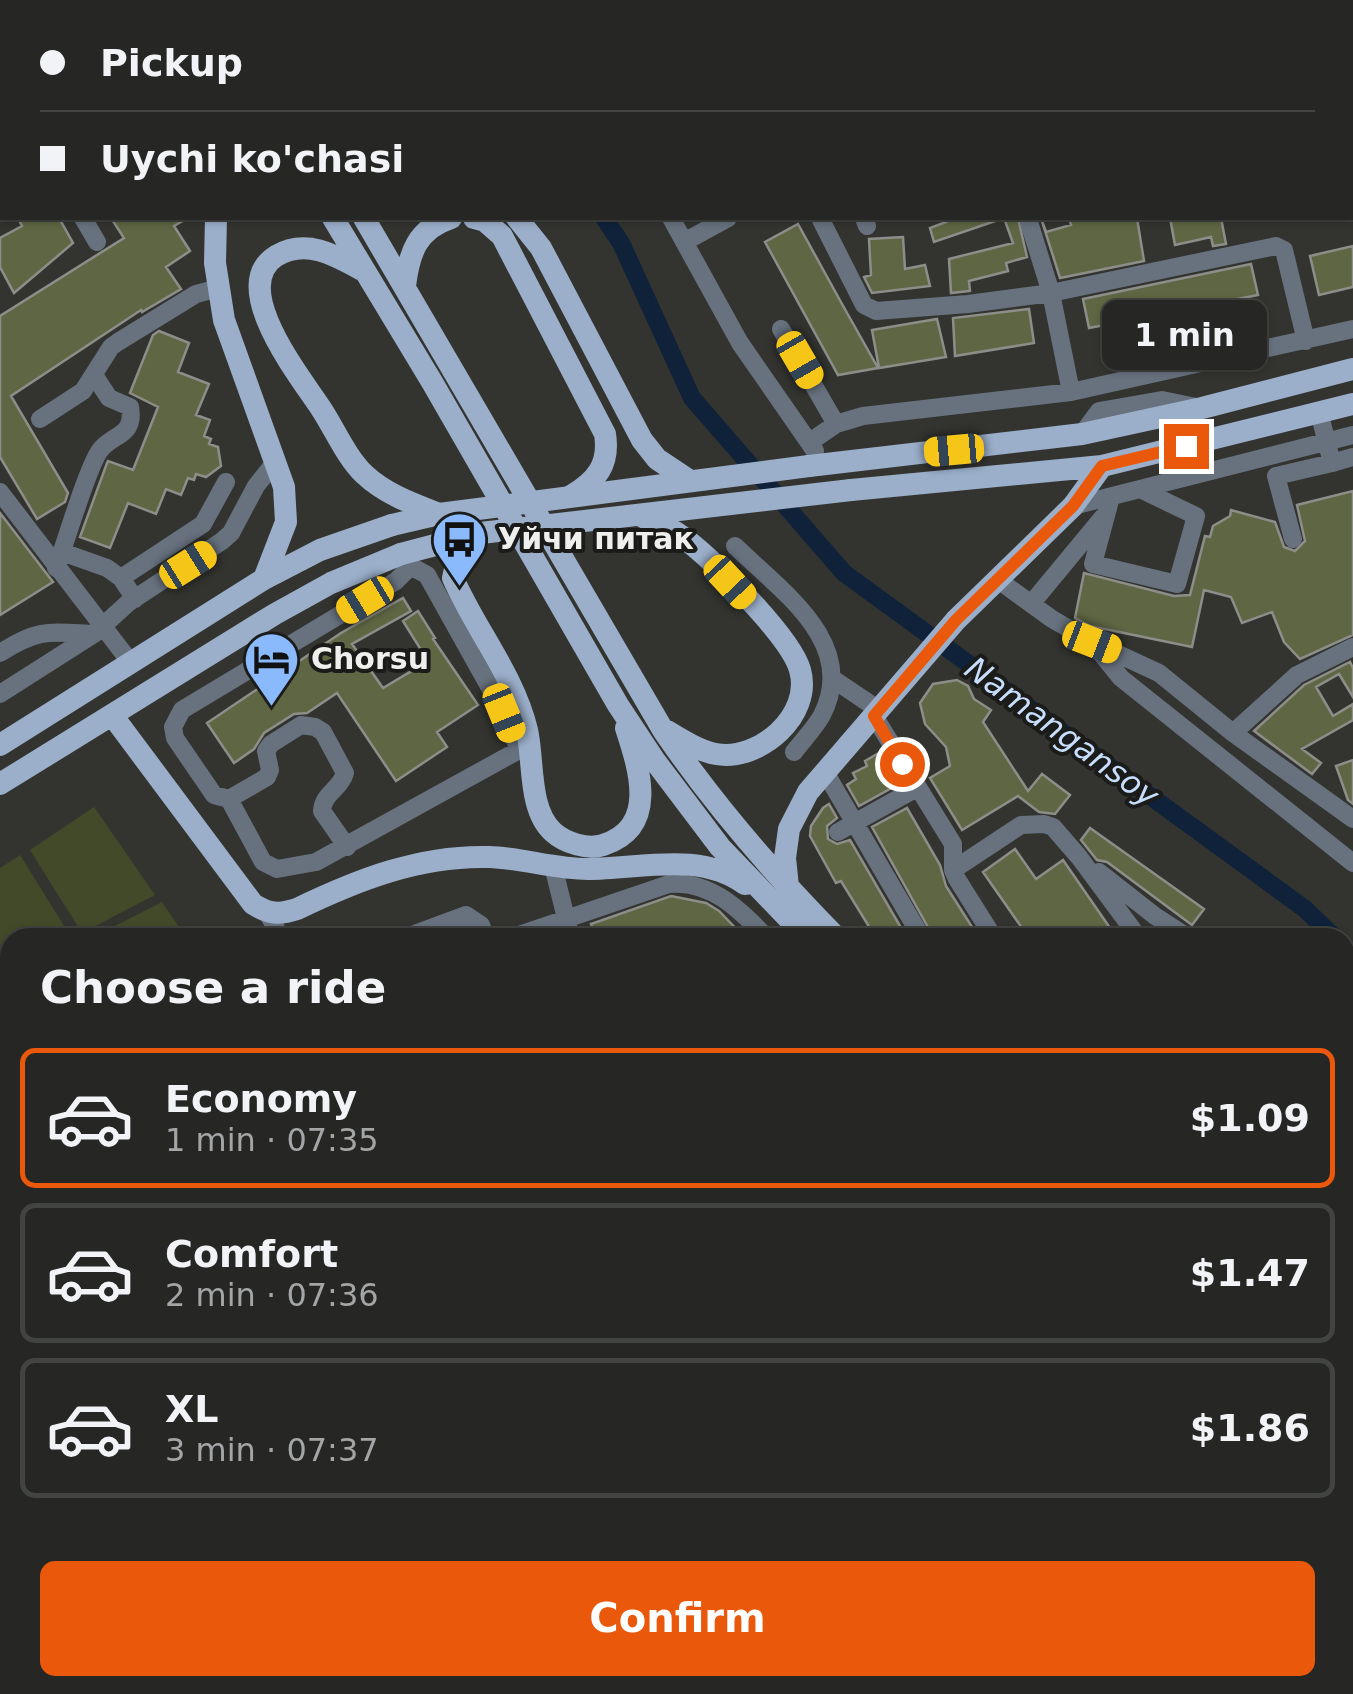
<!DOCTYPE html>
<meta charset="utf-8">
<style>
:root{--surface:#262724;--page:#2e2f2c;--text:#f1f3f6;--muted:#a4a5a6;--line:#424441;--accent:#ea580c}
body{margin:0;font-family:"DejaVu Sans",sans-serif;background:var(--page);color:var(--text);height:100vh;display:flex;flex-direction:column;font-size:38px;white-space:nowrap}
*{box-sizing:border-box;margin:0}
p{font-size:32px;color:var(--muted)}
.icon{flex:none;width:55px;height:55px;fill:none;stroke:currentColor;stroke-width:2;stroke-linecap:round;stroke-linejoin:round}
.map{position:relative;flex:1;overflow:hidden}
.sheet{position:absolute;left:0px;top:928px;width:1355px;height:768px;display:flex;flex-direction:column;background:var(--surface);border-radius:30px 30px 0 0;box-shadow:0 2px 8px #0004,0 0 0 2px var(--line)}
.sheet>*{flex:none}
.guide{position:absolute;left:0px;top:0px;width:1355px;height:220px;box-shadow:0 2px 8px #0004,0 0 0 2px var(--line);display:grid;align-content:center;height:220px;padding:0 40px;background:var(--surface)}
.end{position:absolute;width:45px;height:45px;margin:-22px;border:12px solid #ea580c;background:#fff;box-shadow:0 0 0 5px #fff}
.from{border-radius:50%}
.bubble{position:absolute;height:70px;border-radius:15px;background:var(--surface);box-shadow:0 2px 8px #0004,0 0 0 2px var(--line);font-size:32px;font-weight:700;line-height:70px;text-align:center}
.car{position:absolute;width:30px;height:60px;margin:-30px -15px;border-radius:12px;box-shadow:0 0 8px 2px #0007;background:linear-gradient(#f5c518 24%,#345 0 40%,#f5c518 0 76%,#345 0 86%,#f5c518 0)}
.guide b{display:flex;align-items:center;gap:35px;height:95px;font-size:38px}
.guide b+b{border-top:2px solid var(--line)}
.guide i{width:25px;height:25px;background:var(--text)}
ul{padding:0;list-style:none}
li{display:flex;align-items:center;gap:30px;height:140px;margin:0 20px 15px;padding:0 20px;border:5px solid var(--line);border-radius:15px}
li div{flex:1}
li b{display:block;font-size:38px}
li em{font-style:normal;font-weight:700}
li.active{border-color:var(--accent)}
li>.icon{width:90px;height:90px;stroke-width:1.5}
h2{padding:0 40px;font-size:45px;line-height:120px}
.cta{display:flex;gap:20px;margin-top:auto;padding:20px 40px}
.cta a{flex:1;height:115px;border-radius:15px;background:var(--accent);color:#fff;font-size:40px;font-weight:700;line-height:115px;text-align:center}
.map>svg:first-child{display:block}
.green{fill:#434a29}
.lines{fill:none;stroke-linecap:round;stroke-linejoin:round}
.canal{stroke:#0f223a;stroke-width:18}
.building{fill:#5e6643;stroke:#8d8e89;stroke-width:2.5}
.minor{stroke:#68727f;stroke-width:18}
.major{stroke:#9bafca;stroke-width:22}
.major-bridge{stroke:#9bafca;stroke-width:22}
.route{stroke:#ea580c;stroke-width:12}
.labels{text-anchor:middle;stroke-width:8;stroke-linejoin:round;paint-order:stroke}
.poi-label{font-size:30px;font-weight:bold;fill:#eff0ed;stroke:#1b1b19;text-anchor:start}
.water-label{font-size:32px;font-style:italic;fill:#c7defd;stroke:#1b1b19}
</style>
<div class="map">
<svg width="1353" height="1694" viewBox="0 0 1353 1694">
<rect width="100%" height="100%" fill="#333430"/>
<path class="green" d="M94,807L155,895L82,933L30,850Z
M20,855L71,937L10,938V966L0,971V868Z
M162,902L186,937H93Z"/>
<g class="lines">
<path class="canal" d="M338,0L341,2
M604,218L621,243L692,398L844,573L1305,909L1335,938
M1345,948L1353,955"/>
</g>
<path class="building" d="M18,218H59L73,243L14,293L0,267V238L22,226Z
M111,218H188L174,226L190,251L166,267L181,289L142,312L141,310L11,396L68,493L65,502L37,519L0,457V316L124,238Z
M944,218H998V220L934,242L930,228L946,222Z
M1004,218H1018L1027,257L1006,263L1008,271L969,281L970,291L951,293L949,259L1013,243Z
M1041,218L1046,232L1071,225L1069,218H1137L1144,261L1060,278Z
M1170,218H1221L1226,244L1213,246L1211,237L1175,245Z
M798,224L842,304L878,368L838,375L765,242Z
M903,237L905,269L925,265L930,286L872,293L864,277L871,275L869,239Z
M1353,246V287L1319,295L1310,256Z
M1251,264L1258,295L1089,328L1083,299Z
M1029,309L1034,343L955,356L953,318Z
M937,319L946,357L879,368L872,330Z
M159,331L189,343L178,372L209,384L196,415L210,420L204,436L211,439L209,444L218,447L221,466L206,477L196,474L194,480L188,478L181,495L166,489L156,514L128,503L110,548L80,537L107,463L108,461L133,470L158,407L130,393L153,335Z
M1353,491V635L1300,659L1284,642L1272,612L1242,623L1231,597L1204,590L1192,647L1090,626L1075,618L1084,573L1174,596L1190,595L1205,536L1210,537L1213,526L1230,516L1231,510L1275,522L1284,547L1295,551L1305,541L1297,505Z
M0,513L53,582L0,615Z
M403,598L411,611L352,644L383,688L428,661L403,621L418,611L435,638L433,639L478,705L437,732L447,747L396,781L337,693L307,713L294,714L264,733L254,749L234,763L207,723L341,633Z
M1350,662L1353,668V697L1339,674L1316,687L1333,716L1353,704V720L1302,749L1321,763L1312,774L1254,731L1304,685Z
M957,680L968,686L974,699L991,710L983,722L1028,791L1042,774L1070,795L1055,814L1039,812L1018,796L962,830L930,778L950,766L946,747L925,724L920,703L933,684Z
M879,753L897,785L859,806L847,785L856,779L853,773L867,766L865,761Z
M1353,760V804L1348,800L1336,766Z
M829,804L837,818L827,826L828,839L837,844L850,840L907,938H876L841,881L836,883L810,836L811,826L823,808Z
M907,808L940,865L946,886L979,938H934L872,827Z
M1090,828L1204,909L1192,925L1107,862L1097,860L1081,840Z
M1015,849L1036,879L1063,860L1117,938H1029L983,872Z
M671,896L706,903L719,911L745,938H597L591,924Z"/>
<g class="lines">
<path class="minor" d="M413,0L416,2
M453,0L454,2
M768,0L769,2
M566,2L570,0
M0,182L2,181
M1352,211H1353
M83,218L97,242
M671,218L740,343L815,451
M820,218L864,305L876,311L968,304L1051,293L1071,392
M864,218L867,226
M1029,222L1051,293L1276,246L1284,250L1306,341
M684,242L728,218
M781,329L836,424
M40,419L83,391L111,347L118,342L196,294L219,288
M1082,434L1099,411L1162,400L1196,407
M810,442L836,424L863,416L1071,392L1353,329
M1332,463L1353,457
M0,492L131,663
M1111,497L1093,564L1177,584L1196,516L1140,489
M1073,506L1353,435
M1293,539L1276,476L1332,463L1319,412
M735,546C781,591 859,643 822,715C815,728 803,740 794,752
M62,552L107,568L121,578
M403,562L427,575L504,713L519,750
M56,568C65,545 89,462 101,449C115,433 135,436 130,407L109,398L94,375
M997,579L1052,619L1092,642L1121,678L1353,863
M135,599L121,578L203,524L226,482
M1031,604L1103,517
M1092,642L1159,673L1233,733L1353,819
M0,653C39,628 49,632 94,634
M833,679L879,710
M0,694L94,634L128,603L222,541L231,533L256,486L276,461
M874,716L953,844V870L957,879L994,938
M1233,733L1297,675L1353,647
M825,772L922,938
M229,799L263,862L277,869L316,862L519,750L528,734
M838,832L917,788
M347,847L322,811C323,793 340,790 345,773L323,732L315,727L301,725L271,744L266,751L270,770L267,777L229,799L214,795L175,738L173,727L182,710L396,581L411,566
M553,866L571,938
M953,870L1021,825L1044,824L1053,827L1079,857L1139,938
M1099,872L1155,916L1189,938
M267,912L281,938
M404,938L466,915L481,925L486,938
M510,938L669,884C711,880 740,910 767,938
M1345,1056L1353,1063
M0,1173L10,1168
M1345,1228L1353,1223
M1345,1396L1353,1394
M1345,1495L1353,1500
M1345,1627L1353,1621
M269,1685L274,1694
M867,1685L871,1694
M108,1694L117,1685
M213,1694L235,1685
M353,1694L366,1689L367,1685
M902,1694L928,1685"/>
<path class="major" d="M202,0L203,2
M246,0L248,2
M216,218L215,263L224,320L284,487L286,522L264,579
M333,218L432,382L618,705L655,761L720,847L807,938
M364,218L663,730C714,805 773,873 837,938
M474,218L485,221L502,236L605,434C610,465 596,481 571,496
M517,218L541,248L642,440L657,459L690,481
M362,270C335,255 306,238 276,256C227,287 302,379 322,410C335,430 347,458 364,474C385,494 413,504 439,514
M405,286C409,253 417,229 451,218
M809,466L1082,434L1202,408L1353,369
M851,490L1102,466L1353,404
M643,517C658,523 671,528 684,538C713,560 791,637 800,670C813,715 759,762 716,754C699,751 682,740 667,731
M481,533C465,547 457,557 453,578C475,629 514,675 527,730C534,760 528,810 553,832C565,843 588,850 603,845C658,827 640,771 626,728
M112,715L253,904C269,914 279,915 297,909C357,880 420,855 489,857C522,858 555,869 588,869C641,869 699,851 745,884
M0,745L264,579L320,550L392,525
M0,784L275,614L331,583L401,554
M788,887L785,858L789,829L808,792L956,620L1073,506L1102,466
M1345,1442L1353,1447"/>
<path class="major-bridge" d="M392,525L439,514L809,466
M401,554L481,533L851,490"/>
</g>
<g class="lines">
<path class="route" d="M902,764L874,716L956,620L1073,506L1102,466L1186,446"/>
</g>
<defs>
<symbol id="bus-pin" viewBox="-11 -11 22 30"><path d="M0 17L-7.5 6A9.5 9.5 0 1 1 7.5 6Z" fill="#8abafc" stroke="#1b1b19"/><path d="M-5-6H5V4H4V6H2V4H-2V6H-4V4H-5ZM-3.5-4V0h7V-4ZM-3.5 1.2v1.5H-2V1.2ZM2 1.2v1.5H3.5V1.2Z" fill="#111"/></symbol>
<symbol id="hotel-pin" viewBox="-11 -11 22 30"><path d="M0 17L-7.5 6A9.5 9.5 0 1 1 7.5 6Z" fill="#8abafc" stroke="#1b1b19"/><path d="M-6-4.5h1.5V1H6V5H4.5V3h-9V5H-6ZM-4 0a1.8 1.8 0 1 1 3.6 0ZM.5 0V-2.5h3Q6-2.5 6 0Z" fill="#111"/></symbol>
</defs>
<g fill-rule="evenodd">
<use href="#bus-pin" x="428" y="508" width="63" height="86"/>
<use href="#hotel-pin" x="240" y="628" width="63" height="86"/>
</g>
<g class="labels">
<g class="poi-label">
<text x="498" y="549">Уйчи питак</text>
<text x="311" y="669">Chorsu</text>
</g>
<g class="water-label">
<text transform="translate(1062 732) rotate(36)" y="11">Namangansoy</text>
</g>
</g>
</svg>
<i class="end from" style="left:902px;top:764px"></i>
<i class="end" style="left:1186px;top:446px"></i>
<div class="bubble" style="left:1102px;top:300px;width:165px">1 min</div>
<i class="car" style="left:800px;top:360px;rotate:150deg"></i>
<i class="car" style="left:954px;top:450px;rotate:265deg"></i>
<i class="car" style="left:188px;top:565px;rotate:58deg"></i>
<i class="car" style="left:730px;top:582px;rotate:137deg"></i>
<i class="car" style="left:365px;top:600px;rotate:239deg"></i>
<i class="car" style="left:1092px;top:642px;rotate:111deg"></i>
<i class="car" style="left:504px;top:713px;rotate:158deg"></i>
<div class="guide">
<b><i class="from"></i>Pickup</b>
<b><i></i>Uychi ko'chasi</b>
</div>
<section class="sheet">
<h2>Choose a ride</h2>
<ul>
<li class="active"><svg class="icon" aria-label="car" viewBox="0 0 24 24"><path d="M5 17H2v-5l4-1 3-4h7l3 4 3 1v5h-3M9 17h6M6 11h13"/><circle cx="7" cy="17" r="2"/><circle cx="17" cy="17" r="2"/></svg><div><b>Economy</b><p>1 min · 07:35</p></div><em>$1.09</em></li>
<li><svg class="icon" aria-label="car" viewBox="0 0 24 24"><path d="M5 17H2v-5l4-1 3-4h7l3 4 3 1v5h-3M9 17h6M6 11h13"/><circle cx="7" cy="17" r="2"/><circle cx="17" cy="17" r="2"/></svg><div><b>Comfort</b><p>2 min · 07:36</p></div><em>$1.47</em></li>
<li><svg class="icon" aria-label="car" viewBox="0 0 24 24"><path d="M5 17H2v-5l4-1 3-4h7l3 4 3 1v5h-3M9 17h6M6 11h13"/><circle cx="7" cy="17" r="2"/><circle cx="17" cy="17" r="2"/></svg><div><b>XL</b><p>3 min · 07:37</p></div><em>$1.86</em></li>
</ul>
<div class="cta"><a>Confirm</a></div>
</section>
</div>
